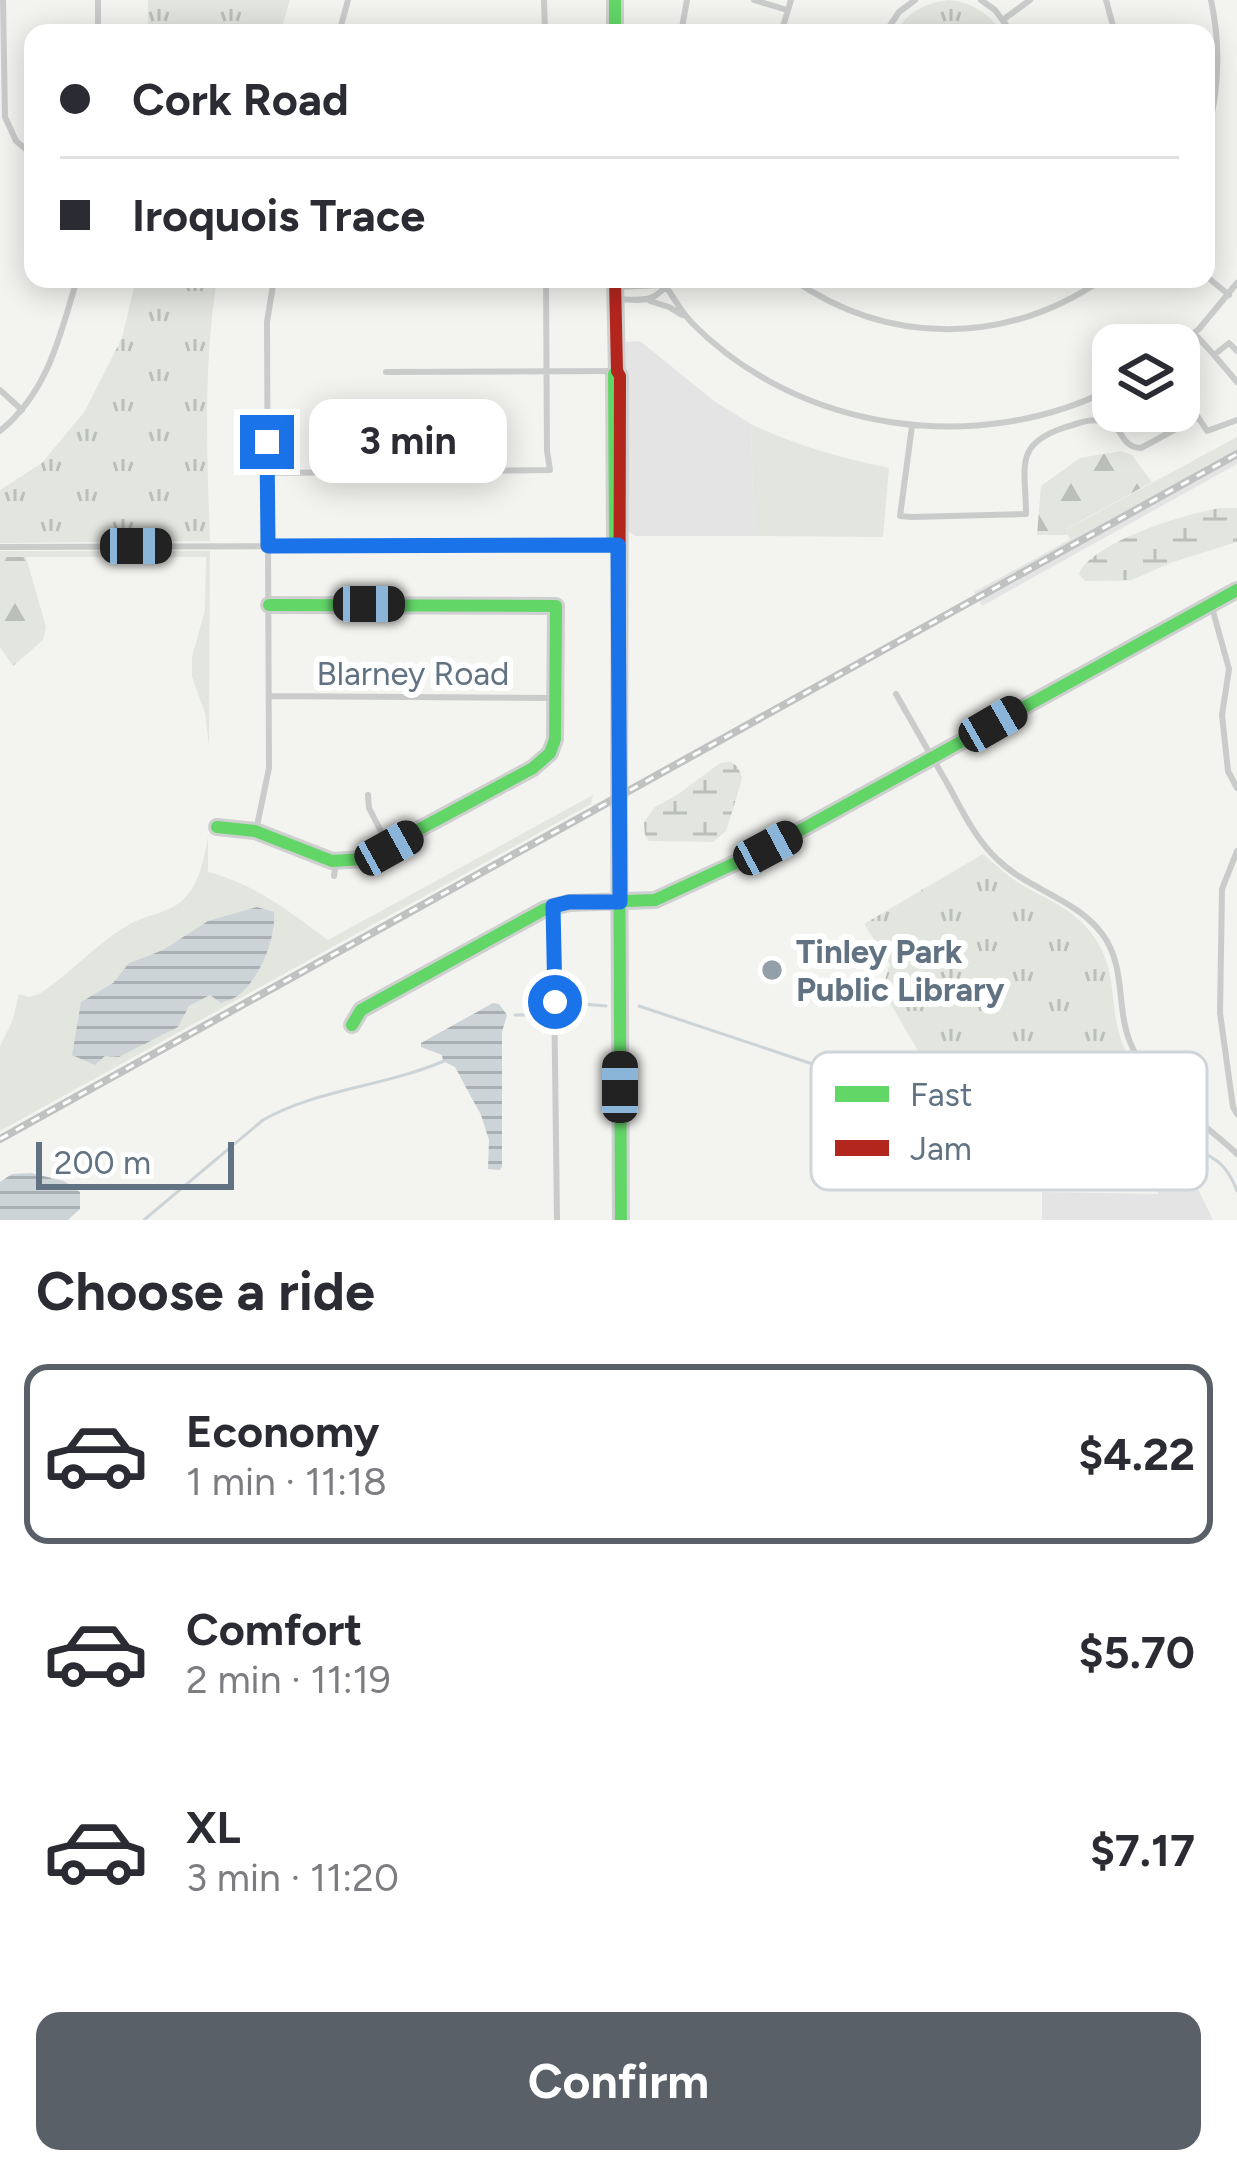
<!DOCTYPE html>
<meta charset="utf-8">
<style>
:root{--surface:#fff;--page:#f7f7f7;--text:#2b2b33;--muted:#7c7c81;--line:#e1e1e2;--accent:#5a6068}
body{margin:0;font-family:Figtree,sans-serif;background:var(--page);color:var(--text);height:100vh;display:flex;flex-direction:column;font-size:45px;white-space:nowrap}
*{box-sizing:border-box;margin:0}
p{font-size:39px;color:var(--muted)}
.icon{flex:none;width:66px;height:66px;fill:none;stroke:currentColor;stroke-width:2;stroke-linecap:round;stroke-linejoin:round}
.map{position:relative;height:1220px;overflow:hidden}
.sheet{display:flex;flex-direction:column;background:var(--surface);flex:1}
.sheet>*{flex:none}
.hud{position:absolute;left:24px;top:24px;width:1191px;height:264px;border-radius:24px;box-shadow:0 6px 30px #0003;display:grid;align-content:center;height:264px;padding:0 36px;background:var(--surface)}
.buttons{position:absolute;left:1092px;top:324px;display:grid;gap:24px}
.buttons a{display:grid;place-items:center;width:108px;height:108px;border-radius:24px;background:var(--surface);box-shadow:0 6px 30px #0003;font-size:60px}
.scale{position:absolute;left:36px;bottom:30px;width:198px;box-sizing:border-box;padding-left:12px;border:6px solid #617383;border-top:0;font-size:33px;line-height:42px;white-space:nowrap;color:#617383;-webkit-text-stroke:9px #fff;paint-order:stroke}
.end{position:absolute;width:54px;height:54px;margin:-27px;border:15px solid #1a73e8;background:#fff;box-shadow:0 0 0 6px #fff}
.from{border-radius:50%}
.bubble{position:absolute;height:84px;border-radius:24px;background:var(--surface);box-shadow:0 6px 30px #0003;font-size:39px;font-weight:700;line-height:84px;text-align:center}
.car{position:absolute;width:36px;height:72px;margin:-36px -18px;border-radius:15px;box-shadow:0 0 9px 3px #0007;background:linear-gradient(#222 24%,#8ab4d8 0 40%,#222 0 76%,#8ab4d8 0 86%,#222 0)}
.hud b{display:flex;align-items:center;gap:42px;height:114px;font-size:45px}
.hud b+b{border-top:3px solid var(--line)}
.hud i{width:30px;height:30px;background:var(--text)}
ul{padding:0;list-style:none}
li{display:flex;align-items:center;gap:36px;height:180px;margin:0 24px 18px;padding:0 12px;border:6px solid transparent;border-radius:24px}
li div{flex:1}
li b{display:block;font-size:45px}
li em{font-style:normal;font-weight:700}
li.current{border-color:var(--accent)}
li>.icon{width:108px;height:108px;stroke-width:1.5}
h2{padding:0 36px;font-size:54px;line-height:144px}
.primary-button{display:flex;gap:24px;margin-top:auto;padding:24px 36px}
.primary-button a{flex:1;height:138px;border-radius:24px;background:var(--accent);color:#fff;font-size:48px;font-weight:700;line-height:138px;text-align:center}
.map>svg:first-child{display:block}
.built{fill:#e3e4e3}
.green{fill:#e2e6de;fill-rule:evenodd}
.forest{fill:url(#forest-firs)}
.wetland{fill:url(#wetland-marsh)}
.park{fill:url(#park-tufts)}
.water{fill:url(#water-rules)}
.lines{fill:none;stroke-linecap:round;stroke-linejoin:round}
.stream{stroke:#ccd4d7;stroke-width:3}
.fast-casing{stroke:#ced0d0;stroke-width:18}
.jam-casing{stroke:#ced0d0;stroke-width:18}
.street{stroke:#cacccc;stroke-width:6}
.fast{stroke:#63d668;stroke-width:12}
.jam{stroke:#b3261e;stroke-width:12}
.rail-casing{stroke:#c0c2c2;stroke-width:8}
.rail{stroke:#fff;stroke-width:3;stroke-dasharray:9;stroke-linecap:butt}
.route{stroke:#1a73e8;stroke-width:15}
.poi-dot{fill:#94a0a9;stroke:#fff;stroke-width:4.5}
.labels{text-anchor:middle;stroke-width:12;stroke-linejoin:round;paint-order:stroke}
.street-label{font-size:33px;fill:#617383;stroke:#fff}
.poi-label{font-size:33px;font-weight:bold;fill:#617383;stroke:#fff;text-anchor:start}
.key{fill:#fff;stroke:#d0d5da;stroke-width:3}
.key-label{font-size:33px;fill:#617383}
</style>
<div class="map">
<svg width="1237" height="1220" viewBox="0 0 1237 1220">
<defs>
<pattern id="forest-firs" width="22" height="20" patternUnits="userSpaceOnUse" patternTransform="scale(3)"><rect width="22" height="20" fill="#e2e6de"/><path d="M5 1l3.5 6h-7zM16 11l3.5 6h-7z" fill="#bbbfb9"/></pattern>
<pattern id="wetland-marsh" width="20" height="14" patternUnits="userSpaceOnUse" patternTransform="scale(3)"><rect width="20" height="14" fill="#e2e6de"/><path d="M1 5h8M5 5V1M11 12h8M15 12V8" fill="none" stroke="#bbbfb9"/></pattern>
<pattern id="park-tufts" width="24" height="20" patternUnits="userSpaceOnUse" patternTransform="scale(3)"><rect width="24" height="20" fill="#e2e6de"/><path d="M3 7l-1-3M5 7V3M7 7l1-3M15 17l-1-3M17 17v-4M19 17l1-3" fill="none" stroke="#bbbfb9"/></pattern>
<pattern id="water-rules" width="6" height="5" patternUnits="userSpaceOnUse" patternTransform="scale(3)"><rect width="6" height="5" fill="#ccd4d7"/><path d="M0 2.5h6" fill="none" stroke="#a9b0b4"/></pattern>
</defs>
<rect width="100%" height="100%" fill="#f3f3f0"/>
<path class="built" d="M640,341L714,401L751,424L754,536H636L627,531L626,342Z
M1237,448V464L982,606L974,592Z
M1159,1163L1186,1164L1213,1220H1042V1192L1158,1194Z"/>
<path class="green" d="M751,424C797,446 840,458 889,468L883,537L754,536Z
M1237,437V448L1071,540L1065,530Z
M0,551H210L209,746L205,713L192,677V657L205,610L206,557H0Z
M593,795L591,804L0,1131V1046L12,1022L19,994L29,997L39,994C72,973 97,942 132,923C149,914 169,913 184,899C200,883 204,858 208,837V872C257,885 288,911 328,940ZM209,921L259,970L246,985L221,1002L210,995L189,1006L178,1027L119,1057L105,1056L113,983L129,963L163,950Z"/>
<path class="forest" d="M1121,451L1132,455L1152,482L1066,529L1068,535H1037L1041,486L1080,458Z
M0,557H26L46,627L43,640L13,666L0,647Z"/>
<path class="wetland" d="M1221,508H1237V542L1170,563L1132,580L1085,581L1079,574C1092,542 1187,513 1221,508Z
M731,762L738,767L742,778L740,786L726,831L713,842L649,841L645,835L644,822L655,807L677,795L720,763Z"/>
<path class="park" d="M148,0H290L280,33H148Z
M949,0C973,3 989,13 1002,33H895C908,12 924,3 949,0Z
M136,279H217C203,365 207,454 210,541L0,543V490L42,463L85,411L122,338Z
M983,854C995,864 1006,875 1019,883C1047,900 1074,908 1094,937C1114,965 1111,993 1117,1025C1128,1076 1164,1102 1203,1131L1195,1140L1138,1134L1116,1122L1079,1094L1070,1092L1024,1112L1011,1113L945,1097L886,996L885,980L890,964L864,924Z"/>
<path class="water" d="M257,907L274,912C276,939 260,977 240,994C235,999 227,1000 221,1003L210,995L189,1006L178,1027L119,1057L105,1056L95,1065L72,1055L81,1002L113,983L129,963L163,950L208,921Z
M493,1003L499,1004L507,1015L502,1032V1166L500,1170L488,1169L489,1140L481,1115L455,1067L443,1061L442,1055L421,1047V1043Z
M31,1173L64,1181L80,1192V1209L68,1220H0V1182L12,1174Z"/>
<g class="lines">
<path class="stream" d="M572,1003L606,1006
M639,1006L1004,1128L1030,1134L1196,1150C1218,1158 1229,1169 1237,1191
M515,1015H540
M144,1220L263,1120C318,1089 386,1086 444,1061"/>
<defs>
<path id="fast" d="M615,0V33
M617,371L614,374L615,540L618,545
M619,806L621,1220
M217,827L255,831L332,861L364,859L533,768L550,753L555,739L556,606L269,605
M352,1025L361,1010L545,909L569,903L655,900L768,848L1237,590"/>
<path id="jam" d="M615,279L617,371L620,376L619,806"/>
</defs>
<use href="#fast" class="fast-casing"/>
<use href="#jam" class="jam-casing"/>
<path class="street" d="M3,0L5,117L16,141L33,155
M98,0V33
M544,0L545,33
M754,0L787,10
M981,0L995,10L1012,33
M1106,0L1115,33
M1004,19L1030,0
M339,33L348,0
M681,33L687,0
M781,33L791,0
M885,33L899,12L915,0
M1206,138C1219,93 1221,46 1211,0
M1206,276L1229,295
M792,279C889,346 1005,346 1103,279
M665,285C674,298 681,312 692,323C799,432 978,457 1113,388
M615,287L665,285
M616,299C627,299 643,302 653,297C661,293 667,284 675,279
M650,301L669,307L682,315
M1194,333L1214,355
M1179,345L1199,329L1237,283
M1237,351L1229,343L1214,355L1237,382
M386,372L617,371
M0,390L22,410
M912,426L900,516L912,517L1026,514C1026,468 1013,445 1063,428C1080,423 1091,417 1110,422C1123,431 1122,447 1141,448L1198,417L1207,431L1237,420
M0,431C48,392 60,336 77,279
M268,473L550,470L547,451L546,279
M0,547L618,545
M1211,604L1229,669L1222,715L1228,771L1237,788
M896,694C913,724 930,754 947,783C962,810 975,839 998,860C1029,890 1077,899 1103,935C1126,967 1116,1007 1130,1042C1150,1094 1199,1117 1237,1154
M269,696L556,698
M368,795L369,808L389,847
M256,831L269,768L267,322L274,279
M1237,851L1222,889L1220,1013L1233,1107L1237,1114
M334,876L336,863
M553,906L557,1220"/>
<use href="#fast" class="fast"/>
<use href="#jam" class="jam"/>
<defs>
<path id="rail" d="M0,1139L1237,454"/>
</defs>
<use href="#rail" class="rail-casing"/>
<use href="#rail" class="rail"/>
</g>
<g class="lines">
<path class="route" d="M267,442L268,546L618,545L620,902H569L553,906L555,1002"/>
</g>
<circle class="poi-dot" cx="772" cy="970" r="12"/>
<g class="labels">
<g class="street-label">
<text x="413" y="685">Blarney Road</text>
</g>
<g class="poi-label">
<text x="796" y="963">Tinley Park<tspan x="796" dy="38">Public Library</tspan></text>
</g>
</g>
<rect x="811" y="1052" width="396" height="138" rx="18" class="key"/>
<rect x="835" y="1086" width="54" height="16" fill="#63d668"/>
<rect x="835" y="1140" width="54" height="16" fill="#b3261e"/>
<g class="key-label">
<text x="910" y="1106">Fast</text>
<text x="910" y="1160">Jam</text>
</g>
</svg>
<div class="buttons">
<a><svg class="icon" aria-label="layers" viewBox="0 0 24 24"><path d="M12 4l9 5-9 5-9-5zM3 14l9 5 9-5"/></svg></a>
</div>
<div class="scale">200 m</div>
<i class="end from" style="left:555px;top:1002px"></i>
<i class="end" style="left:267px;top:442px"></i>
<div class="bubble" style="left:309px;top:399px;width:198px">3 min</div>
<i class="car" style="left:136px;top:546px;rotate:90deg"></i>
<i class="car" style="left:369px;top:604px;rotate:90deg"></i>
<i class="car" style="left:993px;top:724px;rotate:60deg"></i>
<i class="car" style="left:389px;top:848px;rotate:61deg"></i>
<i class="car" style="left:768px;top:848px;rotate:62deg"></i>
<i class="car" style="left:620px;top:1087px;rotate:0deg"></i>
<div class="hud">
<b><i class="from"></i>Cork Road</b>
<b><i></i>Iroquois Trace</b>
</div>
</div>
<section class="sheet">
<h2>Choose a ride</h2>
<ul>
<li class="current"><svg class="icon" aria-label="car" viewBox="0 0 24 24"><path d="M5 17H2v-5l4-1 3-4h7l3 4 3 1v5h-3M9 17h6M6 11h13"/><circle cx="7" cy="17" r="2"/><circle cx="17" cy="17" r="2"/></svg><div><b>Economy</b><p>1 min · 11:18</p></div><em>$4.22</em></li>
<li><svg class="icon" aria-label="car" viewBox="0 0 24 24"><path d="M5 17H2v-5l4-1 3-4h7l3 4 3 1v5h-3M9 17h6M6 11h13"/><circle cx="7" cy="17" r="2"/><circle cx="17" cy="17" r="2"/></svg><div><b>Comfort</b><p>2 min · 11:19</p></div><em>$5.70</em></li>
<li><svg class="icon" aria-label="car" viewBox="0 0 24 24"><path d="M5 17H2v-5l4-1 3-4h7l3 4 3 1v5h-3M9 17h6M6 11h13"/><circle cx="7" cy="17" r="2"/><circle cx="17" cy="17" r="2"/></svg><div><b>XL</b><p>3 min · 11:20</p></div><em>$7.17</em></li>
</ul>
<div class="primary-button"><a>Confirm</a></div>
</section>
